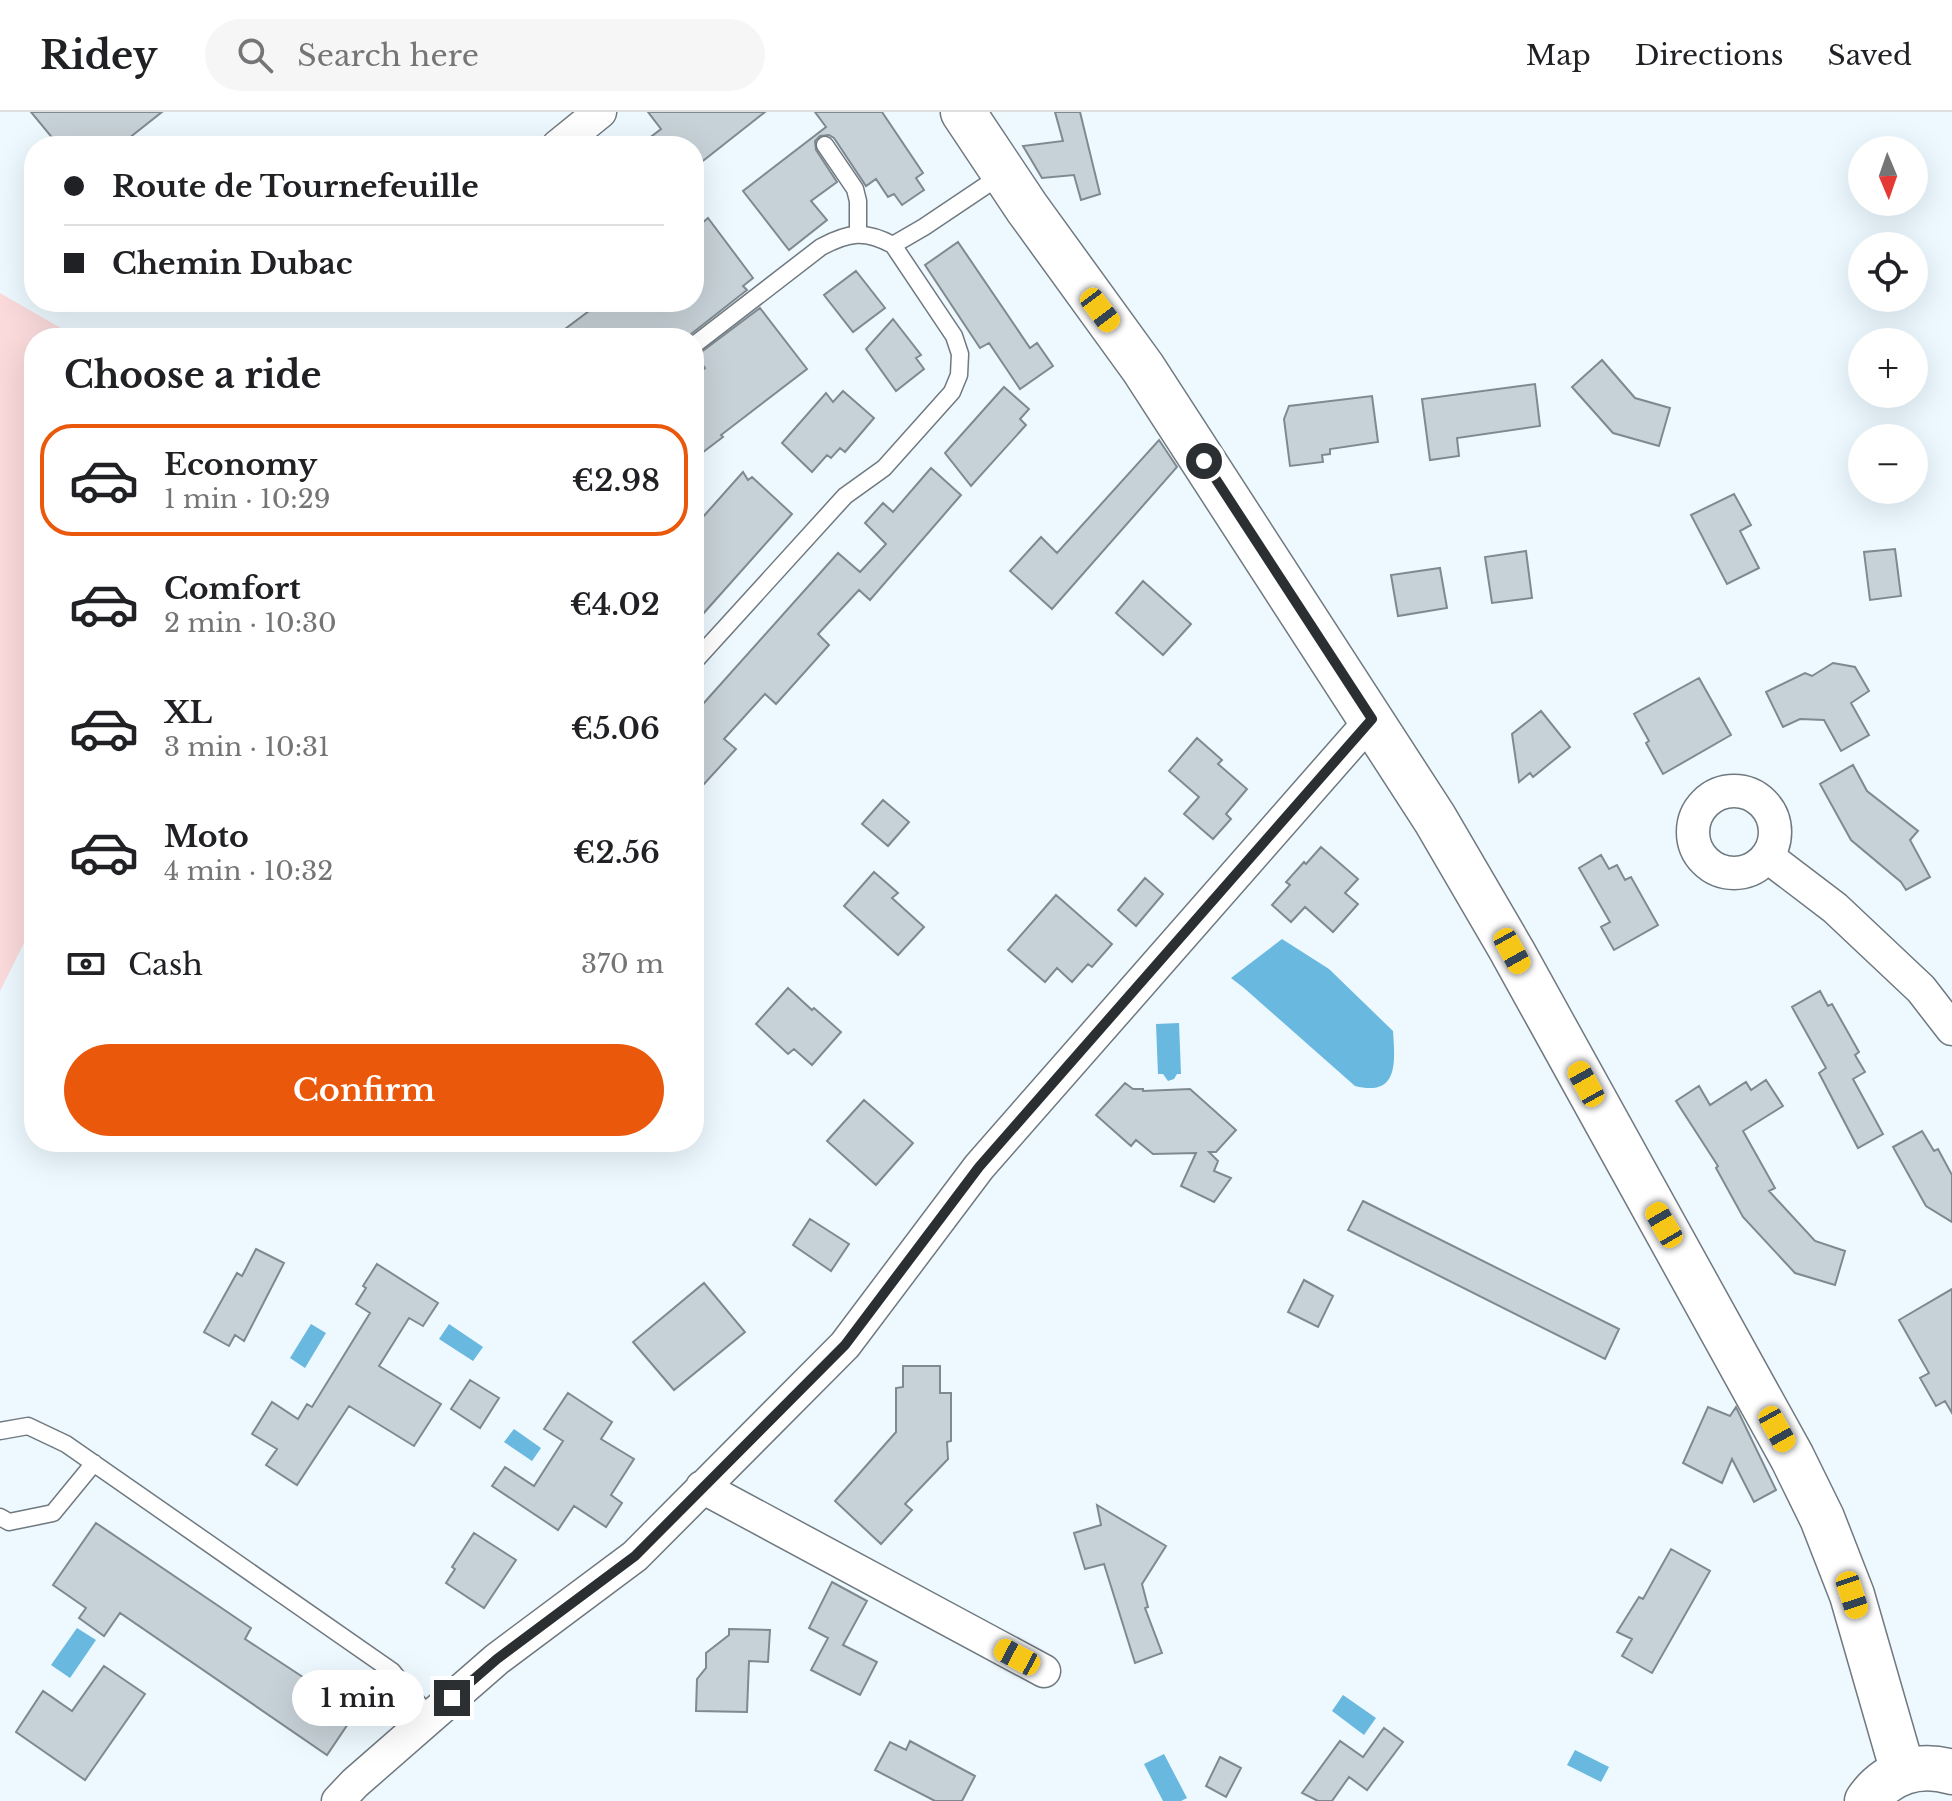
<!DOCTYPE html>
<meta charset="utf-8">
<style>
:root{--surface:#fff;--page:#f6f6f6;--text:#202124;--muted:#757577;--line:#e0e0e0;--accent:#ea580c}
body{margin:0;font-family:"Libre Baskerville",serif;background:var(--page);color:var(--text);height:100vh;display:flex;flex-direction:column;font-size:30px;white-space:nowrap}
*{box-sizing:border-box;margin:0}
p{font-size:26px;color:var(--muted)}
.icon{flex:none;width:44px;height:44px;fill:none;stroke:currentColor;stroke-width:2;stroke-linecap:round;stroke-linejoin:round}
.map{position:relative;flex:1;overflow:hidden}
.sheet{position:absolute;left:24px;top:216px;width:680px;height:824px;display:flex;flex-direction:column;background:var(--surface);border-radius:32px;box-shadow:0 8px 32px #0002}
.sheet>*{flex:none}
.hud{position:absolute;left:24px;top:24px;width:680px;height:176px;border-radius:32px;box-shadow:0 8px 32px #0002;display:grid;align-content:center;height:176px;padding:0 40px;background:var(--surface)}
.needle{width:52px;rotate:178deg}
.tools{position:absolute;left:1848px;top:24px;display:grid;gap:16px}
.tools a{display:grid;place-items:center;width:80px;height:80px;border-radius:50%;background:var(--surface);box-shadow:0 8px 32px #0002;font-size:40px}
.end{position:absolute;width:36px;height:36px;margin:-18px;border:10px solid #2b2f31;background:#fff;box-shadow:0 0 0 4px #fff}
.from{border-radius:50%}
.bubble{position:absolute;height:56px;border-radius:28px;background:var(--surface);box-shadow:0 8px 32px #0002;font-size:26px;font-weight:600;line-height:56px;text-align:center}
.car{position:absolute;width:24px;height:48px;margin:-24px -12px;border-radius:10px;box-shadow:0 0 6px 2px #0007;background:linear-gradient(#f5c518 24%,#345 0 40%,#f5c518 0 76%,#345 0 86%,#f5c518 0)}
.hud b{display:flex;align-items:center;gap:28px;height:76px;font-size:30px}
.hud b+b{border-top:2px solid var(--line)}
.hud i{width:20px;height:20px;background:var(--text)}
ul{padding:0;list-style:none}
li{display:flex;align-items:center;gap:24px;height:112px;margin:0 16px 12px;padding:0 24px;border:4px solid transparent;border-radius:32px}
li div{flex:1}
li b{display:block;font-size:30px}
li em{font-style:normal;font-weight:600}
li.active{border-color:var(--accent)}
li>.icon{width:72px;height:72px;stroke-width:1.5}
h2{padding:0 40px;font-size:36px;line-height:96px}
.pay{display:flex;align-items:center;gap:20px;height:88px;padding:0 40px;font-size:30px}
.pay p{margin-inline-start:auto}
.cta{display:flex;gap:16px;margin-top:auto;padding:16px 40px}
.cta a{flex:1;height:92px;border-radius:48px;background:var(--accent);color:#fff;font-size:32px;font-weight:600;line-height:92px;text-align:center}
header{display:flex;align-items:center;gap:48px;box-sizing:border-box;height:112px;padding:0 40px;background:var(--surface);border-bottom:2px solid var(--line)}
header strong{font-size:38px}
nav{display:flex;gap:44px;margin-inline-start:auto;font-size:28px}
.search{width:560px;height:72px;background:var(--page);display:flex;align-items:center;gap:20px;box-sizing:border-box;padding:0 28px;border-radius:44px;color:var(--muted);font-size:30px}
.map>svg:first-child{display:block}
.green{fill:#fadadb}
.water{fill:#68b8df}
.building{fill:#c7d2d8;stroke:#7f898f;stroke-width:2}
.lines{fill:none;stroke-linecap:round;stroke-linejoin:round}
.lane-casing{stroke:#6f797f;stroke-width:19}
.street-casing{stroke:#6f797f;stroke-width:35}
.secondary-casing{stroke:#6f797f;stroke-width:47}
.lane{stroke:#fff;stroke-width:16}
.street{stroke:#fff;stroke-width:32}
.secondary{stroke:#fff;stroke-width:44}
.route{stroke:#2b2f31;stroke-width:10}
</style>
<header>
<strong>Ridey</strong>
<div class="search"><svg class="icon" aria-label="search" viewBox="0 0 24 24"><circle cx="10" cy="10" r="6"/><path d="M15 15l6 6"/></svg>Search here</div>
<nav><a>Map</a><a>Directions</a><a>Saved</a></nav>
</header>
<div class="map">
<svg width="1952" height="1689" viewBox="0 0 1952 1689">
<rect width="100%" height="100%" fill="#edf8ff"/>
<path class="green" d="M0,181L78,226H34V811L0,879Z"/>
<path class="water" d="M1282,827L1329,857L1393,919C1395,950 1399,985 1355,974L1244,876L1231,866Z
M1179,911L1181,962H1177L1174,967L1168,969L1163,962H1158L1156,912Z
M311,1212L326,1221L305,1256L290,1246Z
M449,1212L483,1235L473,1249L439,1227Z
M514,1317L541,1336L532,1349L504,1330Z
M77,1516L96,1528L70,1566L51,1553Z
M1343,1583L1376,1606L1364,1623L1332,1599Z
M1575,1638L1609,1655L1601,1670L1567,1653Z
M1164,1642L1187,1686L1181,1689H1163L1144,1652Z"/>
<path class="building" d="M31,0H162L119,34H59Z
M648,0H765L694,56V34H639L661,17Z
M815,0H882L923,61L916,66L924,78L902,93L894,82L888,85L876,67L866,74L834,26L829,23L820,24L815,29L816,38L837,70L811,89L827,108L789,138L743,79L826,15Z
M1055,0H1080L1100,82L1081,88L1074,63L1042,66L1023,34L1063,29Z
M708,106L753,166L743,174L747,178L686,226H553L601,190H694V118Z
M958,130L1030,236L1037,231L1053,254L1020,277L989,231L980,236L925,153Z
M856,159L885,196L853,220L824,183Z
M760,196L807,257L721,323L723,325L694,347V265L705,256L696,244Z
M893,207L921,243L916,246L924,257L896,279L866,237Z
M1602,248L1635,286L1670,296L1659,334L1613,321L1572,275Z
M1535,272L1540,314L1457,326L1459,344L1430,348L1422,287Z
M1004,275L1029,297L1020,307L1026,313L971,374L945,341Z
M843,279L874,306L845,340L840,336L831,346L827,343L812,360L782,331L826,281L833,290Z
M1372,284L1378,330L1330,337V342L1322,343L1323,350L1290,354L1284,307L1289,294Z
M1159,328L1177,355L1052,497L1010,459L1041,425L1057,441Z
M931,356L961,383L870,488L859,478L818,522L829,533L776,592L765,582L724,627L736,637L694,683V602L838,441L860,460L886,432L865,411L883,391L893,400Z
M743,360L748,368L752,365L792,402L694,512V415Z
M1734,382L1751,413L1740,419L1759,456L1727,472L1691,403Z
M1895,437L1901,484L1870,488L1864,440Z
M1526,439L1532,486L1492,491L1485,445Z
M1440,456L1447,496L1398,504L1391,463Z
M1143,469L1191,512L1163,543L1116,501Z
M1833,551L1855,555L1869,579L1851,591L1869,623L1841,639L1824,608L1800,607L1783,615L1766,580L1805,561L1812,564Z
M1699,566L1731,623L1663,662L1646,631L1649,629L1634,602Z
M1541,599L1570,635L1533,665L1530,661L1519,670L1512,622Z
M1197,626L1222,648L1218,652L1247,677L1226,702L1231,707L1213,727L1184,702L1199,685L1169,659Z
M1853,653L1867,679L1918,719L1910,728L1930,765L1906,778L1901,770L1851,728L1820,672Z
M883,688L909,710L888,734L862,712Z
M1321,735L1358,767L1345,781L1358,792L1333,820L1305,795L1291,810L1272,793L1290,773L1286,770L1304,750L1306,752Z
M1601,743L1609,757L1617,753L1625,768L1631,765L1658,813L1614,838L1601,815L1610,810L1579,756Z
M874,760L898,781L892,786L924,815L898,843L844,794Z
M1145,766L1163,782L1136,814L1118,798Z
M1056,783L1112,832L1092,855L1088,852L1072,870L1057,856L1045,870L1008,838Z
M788,876L812,898L814,896L841,920L812,953L794,937L788,942L756,912Z
M1820,879L1828,894L1832,892L1859,940L1855,943L1865,960L1853,967L1883,1022L1858,1036L1819,961L1826,956L1792,895Z
M1766,968L1783,994L1743,1019L1775,1076L1769,1079L1815,1129L1845,1139L1835,1173L1795,1161L1743,1105L1716,1056L1718,1054L1676,989L1699,974L1710,993L1746,970L1751,978Z
M1125,971L1133,977H1143V979L1190,977L1236,1018L1216,1040H1209L1218,1049L1214,1059L1231,1066L1214,1090L1181,1074L1196,1041L1153,1042L1136,1028L1131,1034L1096,1003Z
M864,988L913,1031L876,1073L827,1029Z
M1922,1019L1934,1039L1938,1037L1952,1063V1110L1926,1094L1893,1035Z
M1363,1089L1619,1217L1605,1247L1348,1118Z
M810,1107L849,1132L831,1159L793,1133Z
M256,1137L284,1151L244,1229L235,1223L229,1234L204,1220L237,1161L242,1164Z
M377,1152L438,1191L423,1214L409,1206L379,1254L441,1292L414,1334L349,1294L297,1373L266,1353L277,1337L252,1322L272,1290L298,1307L307,1292L312,1295L370,1201L356,1192L366,1176L363,1174Z
M1304,1168L1333,1184L1318,1215L1288,1200Z
M704,1171L745,1220L674,1278L633,1230Z
M1952,1177V1301L1945,1289L1936,1294L1920,1266L1929,1261L1899,1208Z
M903,1254H940V1281H951V1329L947,1330L948,1347L905,1392L912,1398L881,1432L835,1389L896,1320V1276L903,1275Z
M470,1268L499,1286L480,1316L451,1297Z
M568,1281L612,1310L601,1327L634,1347L611,1383L622,1391L606,1415L574,1394L558,1418L492,1374L505,1355L534,1374L563,1329L544,1317Z
M1708,1295L1730,1304L1736,1295L1776,1378L1754,1390L1732,1347L1722,1371L1683,1351Z
M1097,1393L1166,1434L1142,1472L1148,1495L1145,1496L1162,1541L1135,1551L1104,1452L1085,1457L1074,1421L1101,1413Z
M96,1411L251,1516L245,1527L356,1600L327,1643L120,1501L104,1524L79,1506L86,1496L53,1473Z
M474,1421L516,1448L484,1496L446,1471L455,1457L452,1455Z
M1671,1437L1710,1459L1652,1561L1622,1544L1632,1527L1617,1520L1639,1485L1643,1487Z
M832,1470L867,1489L843,1533L877,1550L860,1583L811,1558L828,1526L809,1516Z
M729,1517L770,1518L768,1550L749,1549L747,1600L696,1599L697,1567L706,1556V1541L729,1523Z
M104,1554L145,1582L85,1668L16,1620L43,1579L72,1599Z
M1384,1616L1403,1630L1367,1678L1349,1665L1332,1689H1318L1302,1681L1340,1629L1363,1645Z
M910,1629L975,1664L962,1689H935L875,1658L890,1630L906,1638Z
M1220,1645L1241,1656L1226,1685L1206,1674Z"/>
<g class="lines">
<defs>
<path id="lane" d="M825,33L855,77L858,89V122
M893,133L924,115L1003,62
M694,233L821,135C849,120 865,118 893,133L954,224L960,242L959,263L952,280L884,356L845,384L694,550
M0,1319L28,1314L66,1332L392,1559L430,1606
M0,1405L9,1410L53,1401L94,1351"/>
<path id="street" d="M558,34L600,0
M1693 720a41 41 0 1 1 82 0a41 41 0 1 1-82 0Z
M1768,745L1835,796L1921,877L1952,917
M702,1375L1044,1559
M338,1689L355,1671L497,1547L635,1444L845,1233L979,1055L1372,607"/>
<path id="secondary" d="M963,0L1027,96L1143,256L1435,707L1512,839L1792,1345L1822,1406L1852,1483L1903,1660
M1867,1689C1887,1660 1919,1650 1952,1660"/>
</defs>
<use href="#lane" class="lane-casing"/>
<use href="#street" class="street-casing"/>
<use href="#secondary" class="secondary-casing"/>
<use href="#lane" class="lane"/>
<use href="#street" class="street"/>
<use href="#secondary" class="secondary"/>
</g>
<g class="lines">
<path class="route" d="M452,1586L497,1547L635,1444L845,1233L979,1055L1372,607L1204,349"/>
</g>
</svg>
<div class="tools">
<a><svg class="needle" viewBox="-14 -14 28 28"><path d="M0-13l5 13h-10z" fill="#e53935"/><path d="M0 13l5-13h-10z" fill="#757577"/></svg></a>
<a><svg class="icon" aria-label="locate" viewBox="0 0 24 24"><circle cx="12" cy="12" r="6"/><path d="M12 2v4M12 18v4M2 12h4M18 12h4"/></svg></a>
<a>+</a>
<a>−</a>
</div>
<i class="end from" style="left:1204px;top:349px"></i>
<i class="end" style="left:452px;top:1586px"></i>
<div class="bubble" style="left:292px;top:1558px;width:132px">1 min</div>
<i class="car" style="left:1100px;top:198px;rotate:143deg"></i>
<i class="car" style="left:1512px;top:839px;rotate:151deg"></i>
<i class="car" style="left:1586px;top:972px;rotate:331deg"></i>
<i class="car" style="left:1664px;top:1113px;rotate:330deg"></i>
<i class="car" style="left:1777px;top:1317px;rotate:151deg"></i>
<i class="car" style="left:1852px;top:1483px;rotate:162deg"></i>
<i class="car" style="left:1017px;top:1545px;rotate:298deg"></i>
<div class="hud">
<b><i class="from"></i>Route de Tournefeuille</b>
<b><i></i>Chemin Dubac</b>
</div>
<section class="sheet">
<h2>Choose a ride</h2>
<ul>
<li class="active"><svg class="icon" aria-label="car" viewBox="0 0 24 24"><path d="M5 17H2v-5l4-1 3-4h7l3 4 3 1v5h-3M9 17h6M6 11h13"/><circle cx="7" cy="17" r="2"/><circle cx="17" cy="17" r="2"/></svg><div><b>Economy</b><p>1 min · 10:29</p></div><em>€2.98</em></li>
<li><svg class="icon" aria-label="car" viewBox="0 0 24 24"><path d="M5 17H2v-5l4-1 3-4h7l3 4 3 1v5h-3M9 17h6M6 11h13"/><circle cx="7" cy="17" r="2"/><circle cx="17" cy="17" r="2"/></svg><div><b>Comfort</b><p>2 min · 10:30</p></div><em>€4.02</em></li>
<li><svg class="icon" aria-label="car" viewBox="0 0 24 24"><path d="M5 17H2v-5l4-1 3-4h7l3 4 3 1v5h-3M9 17h6M6 11h13"/><circle cx="7" cy="17" r="2"/><circle cx="17" cy="17" r="2"/></svg><div><b>XL</b><p>3 min · 10:31</p></div><em>€5.06</em></li>
<li><svg class="icon" aria-label="car" viewBox="0 0 24 24"><path d="M5 17H2v-5l4-1 3-4h7l3 4 3 1v5h-3M9 17h6M6 11h13"/><circle cx="7" cy="17" r="2"/><circle cx="17" cy="17" r="2"/></svg><div><b>Moto</b><p>4 min · 10:32</p></div><em>€2.56</em></li>
</ul>
<div class="pay"><svg class="icon" aria-label="cash" viewBox="0 0 24 24"><path d="M3 7h18v10H3z"/><circle cx="12" cy="12" r="2"/></svg>Cash<p>370 m</p></div>
<div class="cta"><a>Confirm</a></div>
</section>
</div>
